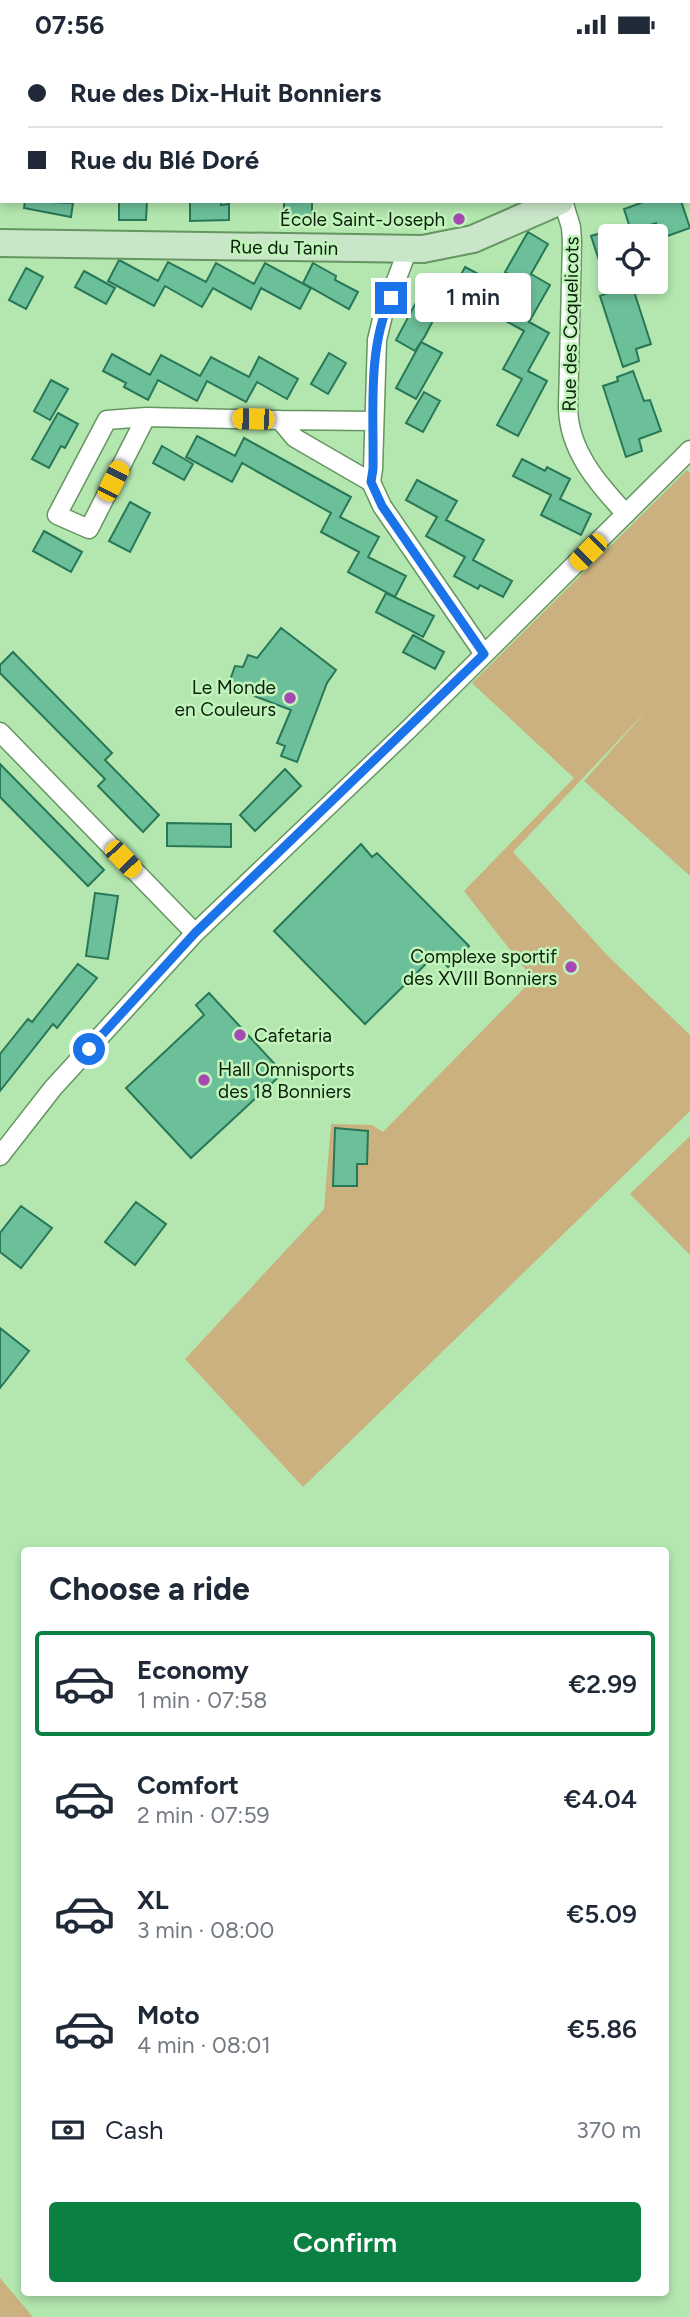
<!DOCTYPE html>
<meta charset="utf-8">
<style>
:root{--surface:#fff;--page:#f6f6f7;--text:#1f2937;--muted:#747a83;--line:#e0e1e3;--accent:#0b8043}
body{margin:0;font-family:Figtree,sans-serif;background:var(--page);color:var(--text);height:100vh;display:flex;flex-direction:column;font-size:26px;white-space:nowrap}
*{box-sizing:border-box;margin:0}
p{font-size:23px;color:var(--muted)}
.icon{flex:none;width:38px;height:38px;fill:none;stroke:currentColor;stroke-width:2;stroke-linecap:round;stroke-linejoin:round}
.map{position:relative;flex:1;overflow:hidden}
.drawer{position:absolute;left:21px;top:1498px;width:648px;height:749px;display:flex;flex-direction:column;background:var(--surface);border-radius:7px;box-shadow:0 4px 10px #0003}
.drawer>*{flex:none}
.hud{position:absolute;left:0px;top:0px;width:691px;height:154px;box-shadow:0 4px 10px #0003;display:grid;align-content:center;height:154px;padding:0 28px;background:var(--surface)}
.tools{position:absolute;left:598px;top:175px;display:grid;gap:14px}
.tools a{display:grid;place-items:center;width:70px;height:70px;border-radius:7px;background:var(--surface);box-shadow:0 4px 10px #0003;font-size:35px}
.end{position:absolute;width:32px;height:32px;margin:-16px;border:9px solid #1a73e8;background:#fff;box-shadow:0 0 0 4px #fff}
.from{border-radius:50%}
.bubble{position:absolute;height:49px;border-radius:7px;background:var(--surface);box-shadow:0 4px 10px #0003;font-size:23px;font-weight:600;line-height:49px;text-align:center}
.car{position:absolute;width:21px;height:42px;margin:-21px -10px;border-radius:9px;box-shadow:0 0 5px 2px #0007;background:linear-gradient(#f5c518 24%,#345 0 40%,#f5c518 0 76%,#345 0 86%,#f5c518 0)}
.hud b{display:flex;align-items:center;gap:24px;height:66px;font-size:26px}
.hud b+b{border-top:2px solid var(--line)}
.hud i{width:18px;height:18px;background:var(--text)}
ul{padding:0;list-style:none}
li{display:flex;align-items:center;gap:21px;height:105px;margin:0 14px 10px;padding:0 14px;border:4px solid transparent;border-radius:7px}
li div{flex:1}
li b{display:block;font-size:26px}
li em{font-style:normal;font-weight:600}
li.selected{border-color:var(--accent)}
li>.icon{width:63px;height:63px;stroke-width:1.5}
h2{padding:0 28px;font-size:32px;line-height:84px}
.pay{display:flex;align-items:center;gap:18px;height:77px;padding:0 28px;font-size:26px}
.pay p{margin-inline-start:auto}
.primary-button{display:flex;gap:14px;margin-top:auto;padding:14px 28px}
.primary-button a{flex:1;height:80px;border-radius:7px;background:var(--accent);color:#fff;font-size:28px;font-weight:600;line-height:80px;text-align:center}
.status{display:flex;justify-content:space-between;align-items:center;height:49px;padding:0 35px;background:var(--surface);direction:ltr}
.status svg{height:19px;fill:currentColor}
.map>svg:first-child{display:block}
.green{fill:#cbb17f}
.building{fill:#6bbf99;stroke:#287757;stroke-width:2}
.lines{fill:none;stroke-linecap:round;stroke-linejoin:round}
.street-casing{stroke:#659561;stroke-width:21}
.secondary-casing{stroke:#659561;stroke-width:30}
.street{stroke:#fff;stroke-width:18}
.secondary{stroke:#cae6c9;stroke-width:26}
.route{stroke:#1a73e8;stroke-width:9}
.poi-dot{fill:#a649b3;stroke:#c0f4bb;stroke-width:2.5}
.labels{text-anchor:middle;stroke-width:5;stroke-linejoin:round;paint-order:stroke}
.poi-label{font-size:19px;fill:#0b1f0a;stroke:#c0f4bb;text-anchor:end}
.street-label{font-size:19px;fill:#0b1f0a;stroke:#c0f4bb}
</style>
<div class="status"><b>07:56</b><svg viewBox="0 0 49 12"><path d="M0 12V9h3v3zM5 12V6h3v6zM10 12V3h3v9zM15 12V0h3v12zM26 1h20v11H26zM47 4h2v5h-2z"/></svg></div>
<div class="map">
<svg width="690" height="2268" viewBox="0 0 690 2268">
<rect width="100%" height="100%" fill="#b3e7af"/>
<path class="green" d="M687,421L690,424V827L584,732L649,659L513,803L606,905L690,986V1062L303,1438L185,1310L324,1160L331,1075L372,1076L383,1083L533,930L464,842L574,729L472,634Z
M690,1087V1206L630,1145Z
M0,2229L33,2268H0Z"/>
<path class="building" d="M25,152L73,154L71,168L24,159Z
M119,152H147L146,171H119Z
M190,152H221V156L229,155V171L190,172Z
M284,152H312V168H284Z
M646,152H681L690,179L656,191V174L631,182L624,160Z
M611,181V238H608L591,187Z
M528,183L548,195L531,225L550,236L529,273L549,284L528,322L547,332L518,387L497,376L522,330L503,320L524,282L504,271L525,234L505,223Z
M119,211L158,232L168,213L206,233L216,214L254,235L265,214L311,239L300,260L261,239L251,260L213,239L202,258L165,237L154,257L108,232Z
M313,214L336,227L335,231L358,243L349,260L303,234Z
M465,218L482,227L465,259L448,250Z
M26,219L43,228L26,260L9,251Z
M84,222L115,239L106,255L75,238Z
M429,229L450,239L425,287L415,302L396,291Z
M631,233L651,295L636,300L639,312L623,318L600,247L610,243L609,239Z
M421,293L442,304L416,350L396,339Z
M329,304L346,314L328,345L311,335Z
M112,305L150,326L161,306L200,327L211,308L249,328L259,308L298,330L287,350L257,333L246,353L207,332L197,352L158,331L148,351L124,338L126,334L103,322Z
M633,322L644,352L650,351L661,382L639,390L642,402L626,408L603,337L618,332L617,328Z
M51,331L68,340L50,371L34,362Z
M424,343L440,352L423,383L406,374Z
M58,364L78,375L65,399L61,397L49,419L32,410Z
M197,387L235,407L244,389L351,448L340,468L379,488L368,508L406,527L395,548L348,523L359,503L321,483L331,464L242,414L232,433L186,408Z
M162,397L193,415L184,431L153,414Z
M522,410L545,422L547,418L570,430L560,450L591,465L581,486L541,466L551,446L513,427Z
M417,431L457,452L446,471L484,491L473,511L512,532L503,548L480,536L478,540L454,527L465,508L426,487L437,468L406,451Z
M130,453L150,464L130,503L109,492Z
M44,482L82,503L71,523L33,502Z
M386,544L434,567L423,588L376,563Z
M281,579L336,621L327,634L297,713L281,707L285,697L277,694L291,661L228,637L235,617L243,618L248,606L257,609Z
M413,586L444,603L435,620L403,603Z
M13,603L112,704L105,711L159,766L143,783L98,737L105,730L0,624V616Z
M0,715L104,821L88,837L0,748Z
M285,720L301,737L255,782L240,766Z
M167,774L231,775V798L167,797Z
M361,795L372,808L377,804L469,897L448,918L436,905L365,975L274,882Z
M95,844L118,847L108,910L86,907Z
M78,915L97,929L57,979L53,975L0,1042V1005L28,970L32,973Z
M209,944L283,1024L191,1109L126,1039L204,966L196,956Z
M335,1079L368,1082L367,1115H357V1137H333Z
M136,1153L166,1175L135,1216L105,1193Z
M21,1157L52,1179L21,1219L0,1203V1184Z
M0,1279L29,1302L0,1339Z"/>
<g class="lines">
<defs>
<path id="street" d="M659,0L660,2
M89,2L90,0
M690,74V75
M0,132L2,129
M563,152L571,178L572,192L568,359C569,402 598,435 626,465
M408,200L383,266L377,291L373,420L371,433L382,457L484,605
M146,368L89,480L57,466L107,371L146,368L280,371L295,389L371,433
M280,371L374,372
M0,683L195,884
M0,1107L53,1039L195,884L410,679L690,401"/>
<path id="secondary" d="M0,194L423,200L473,190L560,152"/>
</defs>
<use href="#street" class="street-casing"/>
<use href="#secondary" class="secondary-casing"/>
<use href="#street" class="street"/>
<use href="#secondary" class="secondary"/>
</g>
<g class="lines">
<path class="route" d="M89,1000L195,884L484,605L382,457L371,433L373,420C374,365 367,299 391,249"/>
</g>
<g class="poi-dot">
<circle cx="459" cy="170" r="7"/>
<circle cx="290" cy="649" r="7"/>
<circle cx="571" cy="918" r="7"/>
<circle cx="240" cy="986" r="7"/>
<circle cx="204" cy="1031" r="7"/>
</g>
<g class="labels">
<g class="poi-label">
<text x="445" y="177">École Saint-Joseph</text>
<text x="276" y="645">Le Monde<tspan x="276" dy="22">en Couleurs</tspan></text>
<text x="557" y="914">Complexe sportif<tspan x="557" dy="22">des XVIII Bonniers</tspan></text>
<text x="254" y="993" text-anchor="start">Cafetaria</text>
<text x="218" y="1027" text-anchor="start">Hall Omnisports<tspan x="218" dy="22">des 18 Bonniers</tspan></text>
</g>
<g class="street-label">
<text transform="translate(284 198) rotate(1)" y="7">Rue du Tanin</text>
<text transform="translate(570 275) rotate(-89)" y="7">Rue des Coquelicots</text>
</g>
</g>
</svg>
<div class="tools">
<a><svg class="icon" aria-label="locate" viewBox="0 0 24 24"><circle cx="12" cy="12" r="6"/><path d="M12 2v4M12 18v4M2 12h4M18 12h4"/></svg></a>
</div>
<i class="end from" style="left:89px;top:1000px"></i>
<i class="end" style="left:391px;top:249px"></i>
<div class="bubble" style="left:415px;top:224px;width:116px">1 min</div>
<i class="car" style="left:253px;top:370px;rotate:271deg"></i>
<i class="car" style="left:113px;top:432px;rotate:27deg"></i>
<i class="car" style="left:588px;top:503px;rotate:225deg"></i>
<i class="car" style="left:123px;top:810px;rotate:136deg"></i>
<div class="hud">
<b><i class="from"></i>Rue des Dix-Huit Bonniers</b>
<b><i></i>Rue du Blé Doré</b>
</div>
<section class="drawer">
<h2>Choose a ride</h2>
<ul>
<li class="selected"><svg class="icon" aria-label="car" viewBox="0 0 24 24"><path d="M5 17H2v-5l4-1 3-4h7l3 4 3 1v5h-3M9 17h6M6 11h13"/><circle cx="7" cy="17" r="2"/><circle cx="17" cy="17" r="2"/></svg><div><b>Economy</b><p>1 min · 07:58</p></div><em>€2.99</em></li>
<li><svg class="icon" aria-label="car" viewBox="0 0 24 24"><path d="M5 17H2v-5l4-1 3-4h7l3 4 3 1v5h-3M9 17h6M6 11h13"/><circle cx="7" cy="17" r="2"/><circle cx="17" cy="17" r="2"/></svg><div><b>Comfort</b><p>2 min · 07:59</p></div><em>€4.04</em></li>
<li><svg class="icon" aria-label="car" viewBox="0 0 24 24"><path d="M5 17H2v-5l4-1 3-4h7l3 4 3 1v5h-3M9 17h6M6 11h13"/><circle cx="7" cy="17" r="2"/><circle cx="17" cy="17" r="2"/></svg><div><b>XL</b><p>3 min · 08:00</p></div><em>€5.09</em></li>
<li><svg class="icon" aria-label="car" viewBox="0 0 24 24"><path d="M5 17H2v-5l4-1 3-4h7l3 4 3 1v5h-3M9 17h6M6 11h13"/><circle cx="7" cy="17" r="2"/><circle cx="17" cy="17" r="2"/></svg><div><b>Moto</b><p>4 min · 08:01</p></div><em>€5.86</em></li>
</ul>
<div class="pay"><svg class="icon" aria-label="cash" viewBox="0 0 24 24"><path d="M3 7h18v10H3z"/><circle cx="12" cy="12" r="2"/></svg>Cash<p>370 m</p></div>
<div class="primary-button"><a>Confirm</a></div>
</section>
</div>
